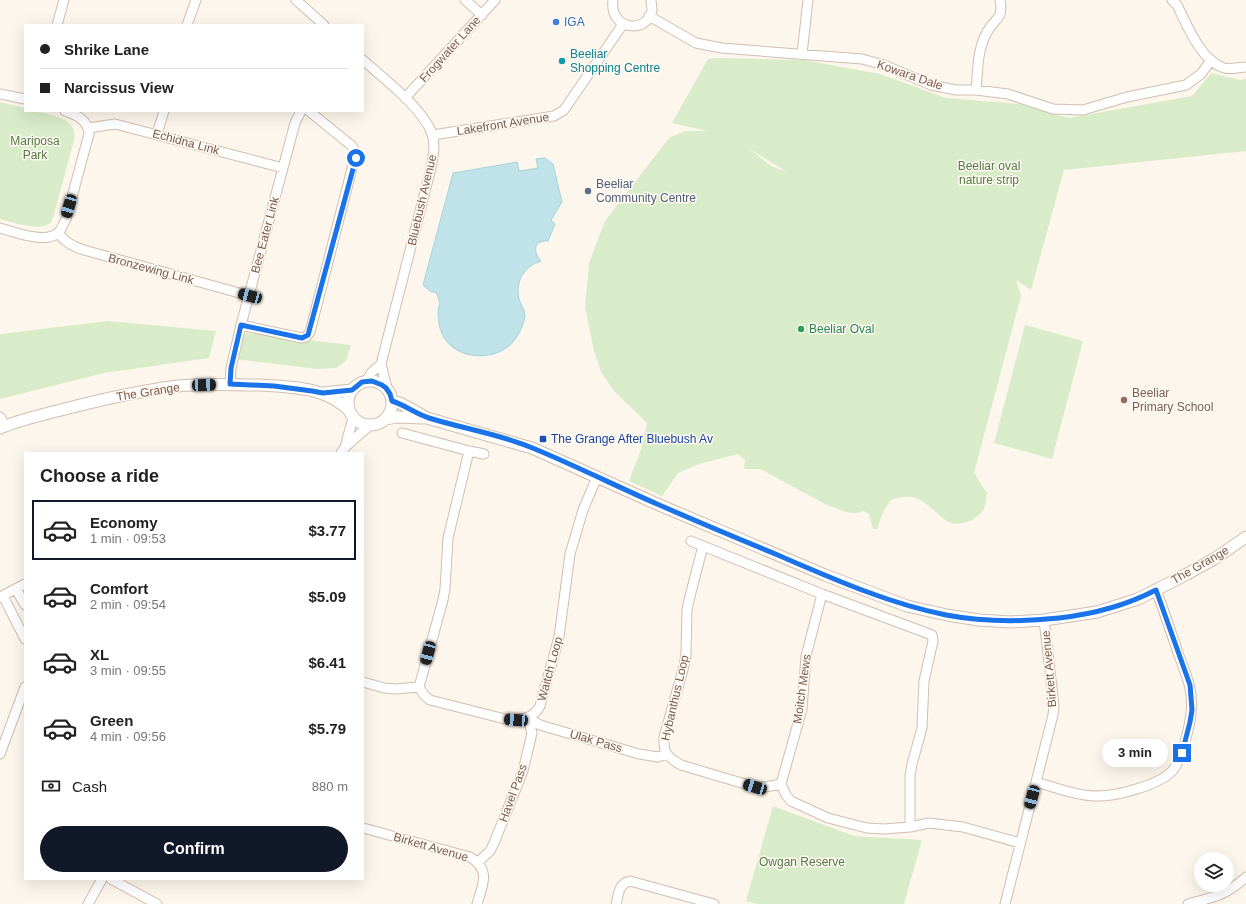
<!DOCTYPE html>
<meta charset="utf-8">
<style>
:root{--surface:#fff;--page:#f2f2f2;--text:#222;--muted:#767676;--line:#e0e0e0;--accent:#111827}
body{margin:0;font-family:Arial,sans-serif;background:var(--page);color:var(--text);height:100vh;display:flex;flex-direction:column;font-size:15px;white-space:nowrap}
*{box-sizing:border-box;margin:0}
p{font-size:13px;color:var(--muted)}
.icon{flex:none;width:22px;height:22px;fill:none;stroke:currentColor;stroke-width:2;stroke-linecap:round;stroke-linejoin:round}
.map{position:relative;flex:1;overflow:hidden}
.side{position:absolute;left:24px;top:452px;width:340px;height:428px;display:flex;flex-direction:column;background:var(--surface);border-radius:0px;box-shadow:0 4px 16px #0002}
.side>*{flex:none}
.guide{position:absolute;left:24px;top:24px;width:340px;height:88px;border-radius:0px;box-shadow:0 4px 16px #0002;display:grid;align-content:center;height:88px;padding:0 16px;background:var(--surface)}
.tools{position:absolute;left:1194px;top:852px;display:grid;gap:8px}
.tools a{display:grid;place-items:center;width:40px;height:40px;border-radius:50%;background:var(--surface);box-shadow:0 4px 16px #0002;font-size:20px}
.end{position:absolute;width:18px;height:18px;margin:-9px;border:5px solid #1a73e8;background:#fff;box-shadow:0 0 0 2px #fff}
.from{border-radius:50%}
.bubble{position:absolute;height:28px;border-radius:14px;background:var(--surface);box-shadow:0 4px 16px #0002;font-size:13px;font-weight:800;line-height:28px;text-align:center}
.car{position:absolute;width:12px;height:24px;margin:-12px -6px;border-radius:5px;box-shadow:0 0 3px 1px #0007;background:linear-gradient(#222 24%,#8ab4d8 0 40%,#222 0 76%,#8ab4d8 0 86%,#222 0)}
.guide b{display:flex;align-items:center;gap:14px;height:38px;font-size:15px}
.guide b+b{border-top:1px solid var(--line)}
.guide i{width:10px;height:10px;background:var(--text)}
ul{padding:0;list-style:none}
li{display:flex;align-items:center;gap:12px;height:60px;margin:0 8px 6px;padding:0 8px;border:2px solid transparent;border-radius:0px}
li div{flex:1}
li b{display:block;font-size:15px}
li em{font-style:normal;font-weight:800}
li.active{border-color:var(--accent)}
li>.icon{width:36px;height:36px;stroke-width:1.5}
h2{padding:0 16px;font-size:18px;line-height:48px}
.pay{display:flex;align-items:center;gap:10px;height:44px;padding:0 16px;font-size:15px}
.pay p{margin-inline-start:auto}
.action{display:flex;gap:8px;margin-top:auto;padding:8px 16px}
.action a{flex:1;height:46px;border-radius:24px;background:var(--accent);color:#fff;font-size:16px;font-weight:800;line-height:46px;text-align:center}
.map>svg:first-child{display:block}
.green{fill:#d8ecc9;fill-rule:evenodd}
.water{fill:#bfe3e8;stroke:#a5d3da}
.lines{fill:none;stroke-linecap:round;stroke-linejoin:round}
.minor-casing{stroke:#d1beb0;stroke-width:11}
.tertiary-casing{stroke:#d1beb0;stroke-width:13}
.minor{stroke:#fff;stroke-width:9}
.tertiary{stroke:#fff;stroke-width:11}
.route{stroke:#1a73e8;stroke-width:5}
.shop-dot{fill:#3f7fe0;stroke:#fffaf3;stroke-width:1.5}
.culture-dot{fill:#0f9aa8;stroke:#fffaf3;stroke-width:1.5}
.service-dot{fill:#5c6f8a;stroke:#fffaf3;stroke-width:1.5}
.leisure-dot{fill:#2e9e5b;stroke:#fffaf3;stroke-width:1.5}
.education-dot{fill:#8d6e63;stroke:#fffaf3;stroke-width:1.5}
.transit-dot{fill:#1a4fb4;stroke:#fffaf3;stroke-width:1.5}
.labels{text-anchor:middle;stroke-width:3;stroke-linejoin:round;paint-order:stroke}
.shop-label{font-size:12px;fill:#366cbe;stroke:#fffaf3;text-anchor:start}
.street-label{font-size:12px;fill:#7a5c4d;stroke:#fffaf3}
.culture-label{font-size:12px;fill:#0d838f;stroke:#fffaf3;text-anchor:start}
.park-label{font-size:12px;fill:#537a41;stroke:#fffaf3}
.service-label{font-size:12px;fill:#4e5e75;stroke:#fffaf3;text-anchor:start}
.leisure-label{font-size:12px;fill:#27864d;stroke:#fffaf3;text-anchor:start}
.education-label{font-size:12px;fill:#785e54;stroke:#fffaf3;text-anchor:start}
.transit-label{font-size:12px;fill:#164399;stroke:#fffaf3;text-anchor:start}
</style>
<div class="map">
<svg width="1246" height="904" viewBox="0 0 1246 904">
<rect width="100%" height="100%" fill="#fdf6ec"/>
<path class="green" d="M717,58L804,60L880,74L946,98L1020,104L1069,118L1192,96L1211,73L1240,80L1246,79V151L1064,170L1031,290L1016,280L1021,296L974,473L987,493C986,498 986,506 983,511C976,520 962,526 950,523C943,520 928,503 918,499C908,495 901,497 891,500L884,510L877,529H873L869,514L864,511L856,513L846,512L827,505L760,469H744L745,460L738,454L699,464L678,473L662,496L629,481L641,449L647,423L614,391L601,372L594,351L585,307L589,263L605,221L669,138L685,131H707L672,123L708,59ZM748,148L787,172L771,166Z
M0,102L25,108V111C36,111 60,115 69,123C73,126 74,132 75,137L54,214C53,217 52,221 50,223C40,232 12,222 0,219Z
M108,321L216,331L209,358L104,373L0,399V334Z
M1025,325L1083,341L1052,459L994,443Z
M247,333L351,345L346,361L336,368L317,369L236,359L240,336Z
M773,806L854,836L922,840L904,904H757L746,901Z"/>
<path class="water" d="M545,158L553,164L562,202L551,220L555,224L548,241C534,240 532,251 541,261C524,266 515,282 519,299C521,305 525,310 525,317C523,327 517,339 509,346C485,365 443,356 439,323C438,315 437,310 440,303L436,292H431L423,285L453,173L517,162L519,171L538,168L536,159Z"/>
<g class="lines">
<defs>
<path id="minor" d="M296,0L324,25
M465,0L482,15
M613,0C609,31 648,34 652,10C652,7 651,3 651,0
M1172,0L1177,5C1187,25 1201,61 1224,68C1230,70 1240,67 1246,67
M649,16L696,43L722,48L862,59L884,65L931,85L956,90H976L1008,94L1053,109L1083,110L1127,97L1186,85L1201,74L1211,60
M57,25L64,0
M187,25L196,0
M802,54L808,0
M363,60C383,78 423,108 432,134C436,144 433,157 431,168L381,364L387,388
M976,90C978,70 977,50 987,32C995,18 1004,19 1000,0
M0,94L25,99
M405,98L495,0
M88,128L115,124L283,168
M157,134L164,111
M433,135L554,116L564,110L623,24
M0,228C15,232 45,244 58,233C62,229 63,224 66,219L89,134C88,120 77,115 65,111
M58,233C65,242 72,246 84,250L250,296
M241,325L302,338L306,337L310,332L356,153L352,146L309,111
M366,381L372,372L381,364
M230,384L231,368L241,325L295,123L301,111
M0,417L5,426
M402,433L469,451L448,538L445,589L443,600L419,687L424,695L430,700L505,719C519,720 533,720 540,706L559,637L570,554L583,510L597,477
M345,447L369,426
M469,451L484,454
M341,453L345,447L353,418
M691,541L703,546
M16,589L25,605
M3,596L25,639
M0,597L25,584
M363,682L384,688L396,689L419,687
M528,718L540,725L639,754L658,757L666,754
M0,754L25,687
M1036,782C1054,787 1077,796 1095,796C1114,797 1160,785 1172,771C1180,762 1183,749 1186,738C1191,721 1194,702 1189,684C1186,674 1182,663 1178,653C1171,632 1164,611 1156,590
M781,784L802,709L806,656L822,594
M910,827L884,829L867,828L828,818L791,801L786,795L781,784L765,787H755L681,765C667,757 663,753 664,737L684,666L686,654L687,610L689,600L703,546L822,594L932,635L933,641L924,681L922,728L912,764L910,776V827L929,823L963,827L1020,843
M363,828L470,857C491,870 483,884 477,904
M478,862L490,851L494,843L523,771L532,733L528,718
M111,879L157,904
M88,904L102,879
M616,904C619,894 618,884 630,881L714,904
M1005,904L1053,715L1054,705L1044,620
M1188,904C1214,897 1225,896 1246,877"/>
<path id="tertiary" d="M348 403a22 22 0 1 1 44 0a22 22 0 1 1-44 0Z
M323,393L352,390
M392,401L400,403L427,418L532,448L657,504L825,575L907,606L947,615L979,620L1010,622L1044,620L1097,612L1138,599L1187,574L1214,559L1246,537
M386,419L396,417L424,418
M0,428C19,420 41,415 61,410C99,400 139,391 178,386C204,383 233,385 260,385C279,386 305,387 323,394C332,397 341,403 349,410"/>
</defs>
<use href="#minor" class="minor-casing"/>
<use href="#tertiary" class="tertiary-casing"/>
<use href="#minor" class="minor"/>
<use href="#tertiary" class="tertiary"/>
</g>
<g class="lines">
<path class="route" d="M356,158L308,335L302,338L241,325L231,368L230,384L274,386L312,391L323,393L352,390L362,382L372,381L382,385L386,388L390,394L392,401C405,405 416,414 429,418C464,429 501,434 535,449C576,466 616,486 657,504C696,521 734,537 773,553C829,577 886,603 946,615C983,622 1021,622 1059,618C1094,614 1125,606 1156,590L1190,685L1192,710L1190,722L1182,753"/>
</g>
<circle class="shop-dot" cx="556" cy="22" r="4"/>
<circle class="culture-dot" cx="562" cy="61" r="4"/>
<circle class="service-dot" cx="588" cy="191" r="4"/>
<circle class="leisure-dot" cx="801" cy="329" r="4"/>
<circle class="education-dot" cx="1124" cy="400" r="4"/>
<rect class="transit-dot" x="539" y="435" width="8" height="8" rx="2"/>
<g class="labels">
<g class="shop-label">
<text x="564" y="26">IGA</text>
</g>
<g class="street-label">
<text transform="translate(450 49) rotate(-48)" y="4">Frogwater Lane</text>
<text transform="translate(910 75) rotate(19)" y="4">Kowara Dale</text>
<text transform="translate(503 124) rotate(-9)" y="4">Lakefront Avenue</text>
<text transform="translate(186 142) rotate(15)" y="4">Echidna Link</text>
<text transform="translate(422 200) rotate(-77)" y="4">Bluebush Avenue</text>
<text transform="translate(265 235) rotate(-75)" y="4">Bee Eater Link</text>
<text transform="translate(151 269) rotate(15)" y="4">Bronzewing Link</text>
<text transform="translate(148 392) rotate(-9)" y="4">The Grange</text>
<text transform="translate(1200 565) rotate(-30)" y="4">The Grange</text>
<text transform="translate(550 669) rotate(-75)" y="4">Waitch Loop</text>
<text transform="translate(1049 669) rotate(-95)" y="4">Birkett Avenue</text>
<text transform="translate(802 689) rotate(-82)" y="4">Moitch Mews</text>
<text transform="translate(675 698) rotate(-77)" y="4">Hybanthus Loop</text>
<text transform="translate(596 741) rotate(16)" y="4">Ulak Pass</text>
<text transform="translate(513 793) rotate(-70)" y="4">Havel Pass</text>
<text transform="translate(431 847) rotate(16)" y="4">Birkett Avenue</text>
</g>
<g class="culture-label">
<text x="570" y="58">Beeliar<tspan x="570" dy="14">Shopping Centre</tspan></text>
</g>
<g class="park-label">
<text x="35" y="145">Mariposa<tspan x="35" dy="14">Park</tspan></text>
<text x="989" y="170">Beeliar oval<tspan x="989" dy="14">nature strip</tspan></text>
<text x="802" y="866">Owgan Reserve</text>
</g>
<g class="service-label">
<text x="596" y="188">Beeliar<tspan x="596" dy="14">Community Centre</tspan></text>
</g>
<g class="leisure-label">
<text x="809" y="333">Beeliar Oval</text>
</g>
<g class="education-label">
<text x="1132" y="397">Beeliar<tspan x="1132" dy="14">Primary School</tspan></text>
</g>
<g class="transit-label">
<text x="551" y="443">The Grange After Bluebush Av</text>
</g>
</g>
</svg>
<div class="tools">
<a><svg class="icon" aria-label="layers" viewBox="0 0 24 24"><path d="M12 4l9 5-9 5-9-5zM3 14l9 5 9-5"/></svg></a>
</div>
<i class="end from" style="left:356px;top:158px"></i>
<i class="end" style="left:1182px;top:753px"></i>
<div class="bubble" style="left:1102px;top:739px;width:66px">3 min</div>
<i class="car" style="left:69px;top:206px;rotate:196deg"></i>
<i class="car" style="left:250px;top:296px;rotate:285deg"></i>
<i class="car" style="left:204px;top:385px;rotate:88deg"></i>
<i class="car" style="left:428px;top:653px;rotate:195deg"></i>
<i class="car" style="left:516px;top:720px;rotate:274deg"></i>
<i class="car" style="left:755px;top:787px;rotate:286deg"></i>
<i class="car" style="left:1032px;top:797px;rotate:195deg"></i>
<div class="guide">
<b><i class="from"></i>Shrike Lane</b>
<b><i></i>Narcissus View</b>
</div>
<section class="side">
<h2>Choose a ride</h2>
<ul>
<li class="active"><svg class="icon" aria-label="car" viewBox="0 0 24 24"><path d="M5 17H2v-5l4-1 3-4h7l3 4 3 1v5h-3M9 17h6M6 11h13"/><circle cx="7" cy="17" r="2"/><circle cx="17" cy="17" r="2"/></svg><div><b>Economy</b><p>1 min · 09:53</p></div><em>$3.77</em></li>
<li><svg class="icon" aria-label="car" viewBox="0 0 24 24"><path d="M5 17H2v-5l4-1 3-4h7l3 4 3 1v5h-3M9 17h6M6 11h13"/><circle cx="7" cy="17" r="2"/><circle cx="17" cy="17" r="2"/></svg><div><b>Comfort</b><p>2 min · 09:54</p></div><em>$5.09</em></li>
<li><svg class="icon" aria-label="car" viewBox="0 0 24 24"><path d="M5 17H2v-5l4-1 3-4h7l3 4 3 1v5h-3M9 17h6M6 11h13"/><circle cx="7" cy="17" r="2"/><circle cx="17" cy="17" r="2"/></svg><div><b>XL</b><p>3 min · 09:55</p></div><em>$6.41</em></li>
<li><svg class="icon" aria-label="car" viewBox="0 0 24 24"><path d="M5 17H2v-5l4-1 3-4h7l3 4 3 1v5h-3M9 17h6M6 11h13"/><circle cx="7" cy="17" r="2"/><circle cx="17" cy="17" r="2"/></svg><div><b>Green</b><p>4 min · 09:56</p></div><em>$5.79</em></li>
</ul>
<div class="pay"><svg class="icon" aria-label="cash" viewBox="0 0 24 24"><path d="M3 7h18v10H3z"/><circle cx="12" cy="12" r="2"/></svg>Cash<p>880 m</p></div>
<div class="action"><a>Confirm</a></div>
</section>
</div>
